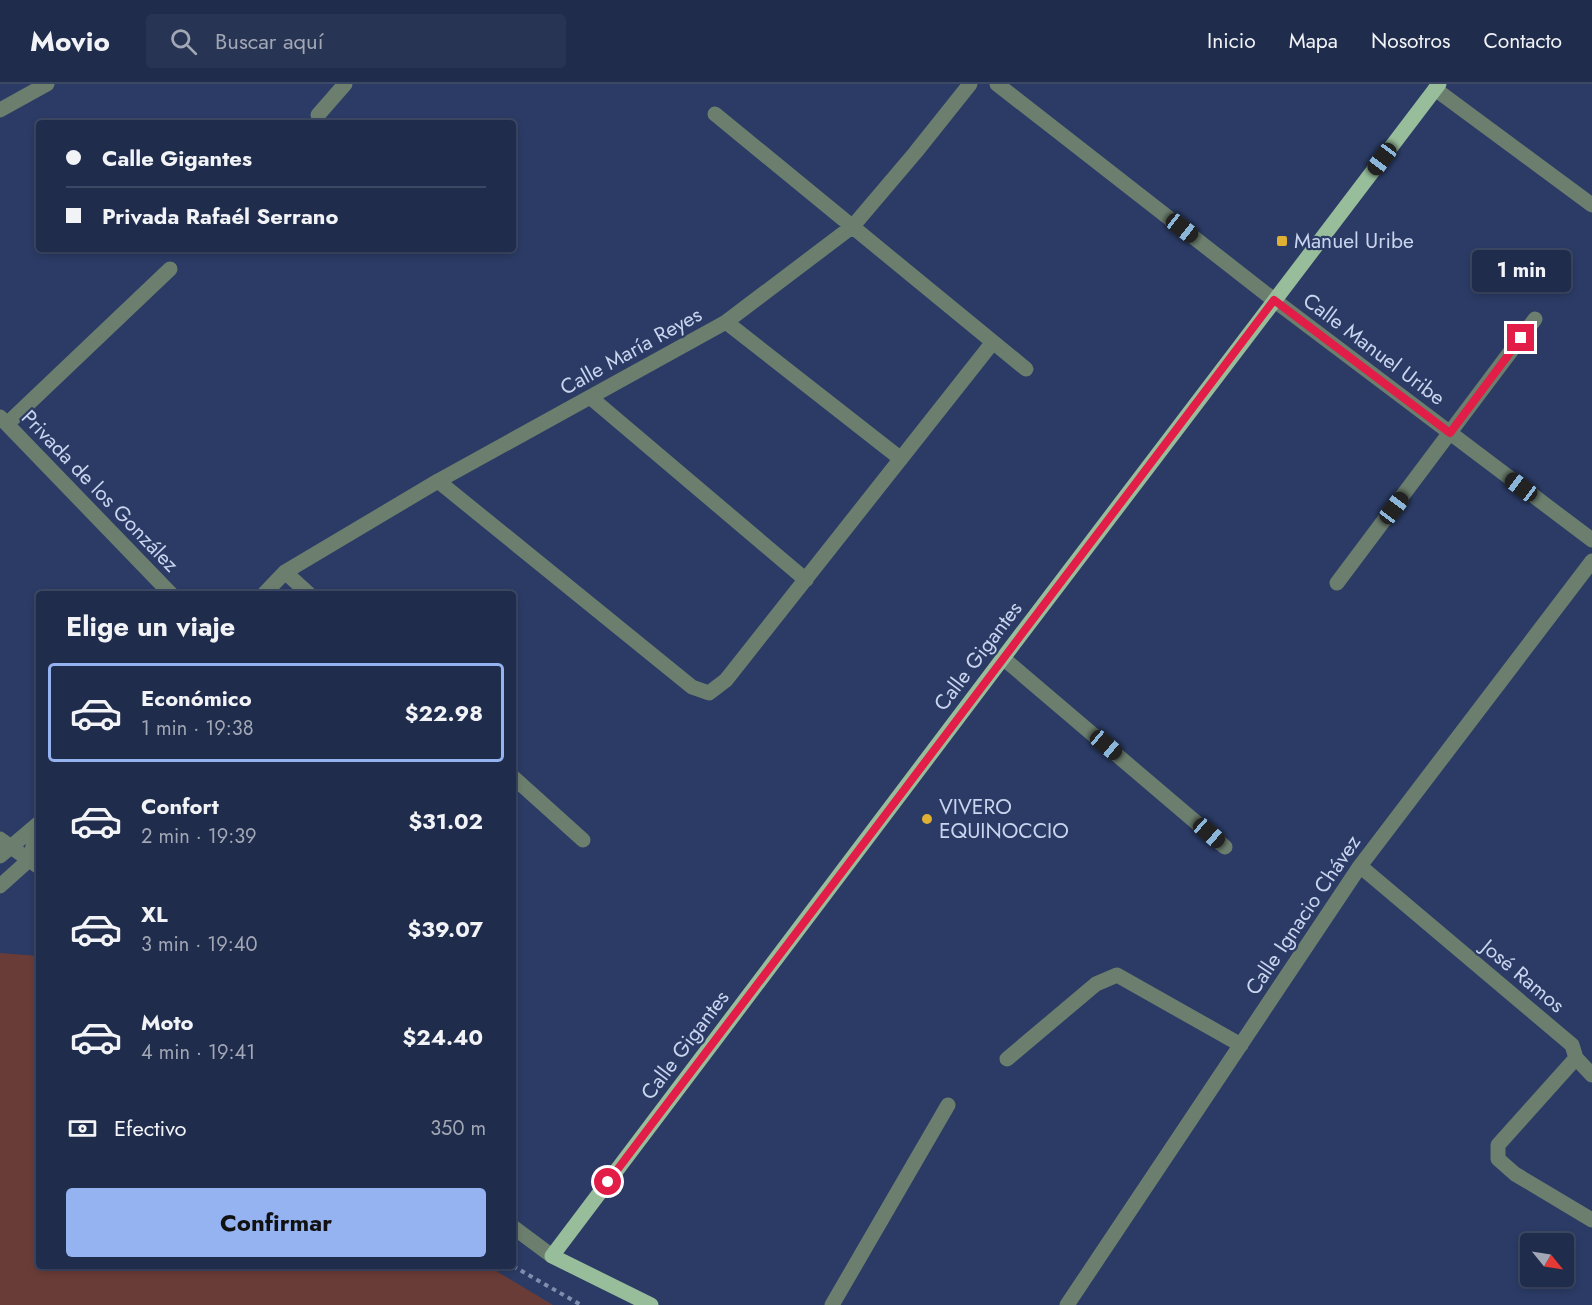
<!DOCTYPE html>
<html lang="es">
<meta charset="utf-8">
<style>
:root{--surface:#202c4c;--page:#283453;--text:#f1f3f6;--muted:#a2a7b5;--line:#3d4864;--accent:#95b2f1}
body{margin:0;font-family:Jost,sans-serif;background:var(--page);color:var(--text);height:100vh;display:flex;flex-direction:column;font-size:22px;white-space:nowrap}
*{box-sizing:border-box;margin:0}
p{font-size:20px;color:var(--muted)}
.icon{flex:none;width:33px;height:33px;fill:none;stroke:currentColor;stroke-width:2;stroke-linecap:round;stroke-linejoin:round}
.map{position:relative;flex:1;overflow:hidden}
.side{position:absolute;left:36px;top:507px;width:480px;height:678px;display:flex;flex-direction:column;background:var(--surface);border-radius:6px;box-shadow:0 3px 9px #0003,0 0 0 2px var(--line)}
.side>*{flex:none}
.guide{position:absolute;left:36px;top:36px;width:480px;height:132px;border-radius:6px;box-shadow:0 3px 9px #0003,0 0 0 2px var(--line);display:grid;align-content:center;height:132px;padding:0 30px;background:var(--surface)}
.needle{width:39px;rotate:120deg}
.fabs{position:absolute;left:1520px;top:1149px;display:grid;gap:12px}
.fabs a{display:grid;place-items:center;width:54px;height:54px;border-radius:6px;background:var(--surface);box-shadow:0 3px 9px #0003,0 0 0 2px var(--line);font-size:30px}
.end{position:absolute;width:27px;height:27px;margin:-14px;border:8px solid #e11d48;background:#fff;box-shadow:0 0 0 3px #fff}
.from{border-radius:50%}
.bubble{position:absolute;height:42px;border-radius:6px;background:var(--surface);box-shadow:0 3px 9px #0003,0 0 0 2px var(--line);font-size:20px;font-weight:700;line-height:42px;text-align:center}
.car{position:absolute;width:18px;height:36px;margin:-18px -9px;border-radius:8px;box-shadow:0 0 4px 2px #0007;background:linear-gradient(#222 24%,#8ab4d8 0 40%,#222 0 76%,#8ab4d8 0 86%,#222 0)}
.guide b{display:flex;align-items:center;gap:21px;height:57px;font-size:22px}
.guide b+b{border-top:2px solid var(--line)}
.guide i{width:15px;height:15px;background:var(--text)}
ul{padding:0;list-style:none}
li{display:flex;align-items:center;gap:18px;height:99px;margin:0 12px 9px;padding:0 18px;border:3px solid transparent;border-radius:6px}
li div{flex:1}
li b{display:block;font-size:22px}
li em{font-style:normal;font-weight:700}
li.current{border-color:var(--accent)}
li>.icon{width:54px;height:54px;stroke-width:1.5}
h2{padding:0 30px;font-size:27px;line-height:72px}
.pay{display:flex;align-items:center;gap:15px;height:66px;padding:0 30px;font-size:22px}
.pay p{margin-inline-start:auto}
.button{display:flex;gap:12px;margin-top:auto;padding:12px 30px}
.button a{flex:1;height:69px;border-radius:6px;background:var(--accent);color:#111;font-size:24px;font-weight:700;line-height:69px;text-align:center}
header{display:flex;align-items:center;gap:36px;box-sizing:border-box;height:84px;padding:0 30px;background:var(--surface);border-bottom:2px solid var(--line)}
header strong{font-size:28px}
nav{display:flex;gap:33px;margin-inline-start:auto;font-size:21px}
.search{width:420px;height:54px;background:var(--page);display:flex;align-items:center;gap:15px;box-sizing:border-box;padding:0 21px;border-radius:6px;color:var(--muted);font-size:22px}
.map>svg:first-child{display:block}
.green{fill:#6a3c37}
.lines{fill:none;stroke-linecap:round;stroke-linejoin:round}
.path{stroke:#808dae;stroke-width:4;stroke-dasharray:4.5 4.5;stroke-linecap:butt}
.minor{stroke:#6c7e6d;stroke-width:15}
.major{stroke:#97bd9a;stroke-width:15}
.route{stroke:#e11d48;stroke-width:8}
.poi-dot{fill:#dfb034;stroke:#2b3b65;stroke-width:2}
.labels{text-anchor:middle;stroke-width:4.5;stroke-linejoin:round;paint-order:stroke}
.poi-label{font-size:21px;fill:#c9d4ee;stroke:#2b3b65;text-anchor:start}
.street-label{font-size:21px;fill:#c9d4ee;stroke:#2b3b65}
</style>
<header>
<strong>Movio</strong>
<div class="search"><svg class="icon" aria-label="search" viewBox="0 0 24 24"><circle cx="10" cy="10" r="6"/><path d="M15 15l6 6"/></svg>Buscar aquí</div>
<nav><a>Inicio</a><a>Mapa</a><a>Nosotros</a><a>Contacto</a></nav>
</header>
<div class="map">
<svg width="1592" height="1221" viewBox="0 0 1592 1221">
<rect width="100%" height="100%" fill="#2b3b65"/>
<path class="green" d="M0,869L39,872V1182H488L553,1221H0Z"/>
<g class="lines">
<path class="path" d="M513,1182L581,1221"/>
<path class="minor" d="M997,0L1274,216L1592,456
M1435,5L1592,121
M0,26L47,0
M715,30L1026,285
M318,31L345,0
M726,238L901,375
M590,313L806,496
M0,333L171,510
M7,340L170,185
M438,397L692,603L709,609L726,596L993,258
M285,488L309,510
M1337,499L1535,235
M264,510L285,488L438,397L726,238L853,142L915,69L970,0
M1003,574L1225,763
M513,693L583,756
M0,755L39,783
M0,772L39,739
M1360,782L1572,961L1576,974L1498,1061V1075L1515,1090L1592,1136
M0,802L29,776L39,742
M1576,974L1592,991
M1007,975L1096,900L1117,891L1241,961
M513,1143L552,1172
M832,1221L948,1021
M1067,1221L1360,782L1592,477"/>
<path class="major" d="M651,1221L552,1172L1003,574L1439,0"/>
</g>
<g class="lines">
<path class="route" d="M608,1098L1274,216L1450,349L1521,254"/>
</g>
<g class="poi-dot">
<rect x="1276" y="151" width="12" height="12" rx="3"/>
<circle cx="927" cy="735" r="6"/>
</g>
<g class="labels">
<g class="poi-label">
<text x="1294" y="164">Manuel Uribe</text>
<text x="939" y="730">VIVERO<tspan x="939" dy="24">EQUINOCCIO</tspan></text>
</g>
<g class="street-label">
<text transform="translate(1374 265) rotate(37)" y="7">Calle Manuel Uribe</text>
<text transform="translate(631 267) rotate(-29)" y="7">Calle María Reyes</text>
<text transform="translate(100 407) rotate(46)" y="7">Privada de los González</text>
<text transform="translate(978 572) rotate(-53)" y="7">Calle Gigantes</text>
<text transform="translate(1303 831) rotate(-56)" y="7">Calle Ignacio Chávez</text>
<text transform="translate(1523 892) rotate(40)" y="7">José Ramos</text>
<text transform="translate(685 961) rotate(-53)" y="7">Calle Gigantes</text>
</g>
</g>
</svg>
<div class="fabs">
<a><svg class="needle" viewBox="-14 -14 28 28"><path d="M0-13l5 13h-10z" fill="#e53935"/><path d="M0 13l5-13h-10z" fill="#a2a7b5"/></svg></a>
</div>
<i class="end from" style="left:608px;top:1098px"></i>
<i class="end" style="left:1521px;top:254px"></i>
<div class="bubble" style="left:1472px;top:166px;width:99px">1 min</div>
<i class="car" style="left:1382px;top:75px;rotate:217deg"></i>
<i class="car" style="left:1182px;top:144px;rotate:128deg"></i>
<i class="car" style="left:1521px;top:403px;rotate:307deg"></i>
<i class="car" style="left:1394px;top:424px;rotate:37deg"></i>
<i class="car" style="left:1106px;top:661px;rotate:130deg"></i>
<i class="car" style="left:1209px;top:749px;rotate:131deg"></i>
<div class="guide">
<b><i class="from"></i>Calle Gigantes</b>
<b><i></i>Privada Rafaél Serrano</b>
</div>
<section class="side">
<h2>Elige un viaje</h2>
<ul>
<li class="current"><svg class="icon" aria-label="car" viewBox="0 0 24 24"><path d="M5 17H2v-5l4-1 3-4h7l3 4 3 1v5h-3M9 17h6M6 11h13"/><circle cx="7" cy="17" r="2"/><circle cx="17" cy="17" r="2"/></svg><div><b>Económico</b><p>1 min · 19:38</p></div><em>$22.98</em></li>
<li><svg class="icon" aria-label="car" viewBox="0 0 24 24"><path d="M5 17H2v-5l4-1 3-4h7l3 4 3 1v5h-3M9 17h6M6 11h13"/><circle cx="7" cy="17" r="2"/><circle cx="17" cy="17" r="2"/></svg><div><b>Confort</b><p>2 min · 19:39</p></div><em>$31.02</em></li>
<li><svg class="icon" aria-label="car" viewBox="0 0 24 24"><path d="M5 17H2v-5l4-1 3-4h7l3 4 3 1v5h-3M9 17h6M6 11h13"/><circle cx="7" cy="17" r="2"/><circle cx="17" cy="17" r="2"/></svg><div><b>XL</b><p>3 min · 19:40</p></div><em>$39.07</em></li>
<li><svg class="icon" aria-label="car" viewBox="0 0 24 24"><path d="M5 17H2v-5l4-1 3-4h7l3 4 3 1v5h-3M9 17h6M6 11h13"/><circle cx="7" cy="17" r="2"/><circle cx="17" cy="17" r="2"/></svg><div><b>Moto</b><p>4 min · 19:41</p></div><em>$24.40</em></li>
</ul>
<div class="pay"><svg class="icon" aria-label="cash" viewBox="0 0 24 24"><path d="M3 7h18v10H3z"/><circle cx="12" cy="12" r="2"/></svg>Efectivo<p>350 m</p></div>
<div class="button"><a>Confirmar</a></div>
</section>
</div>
